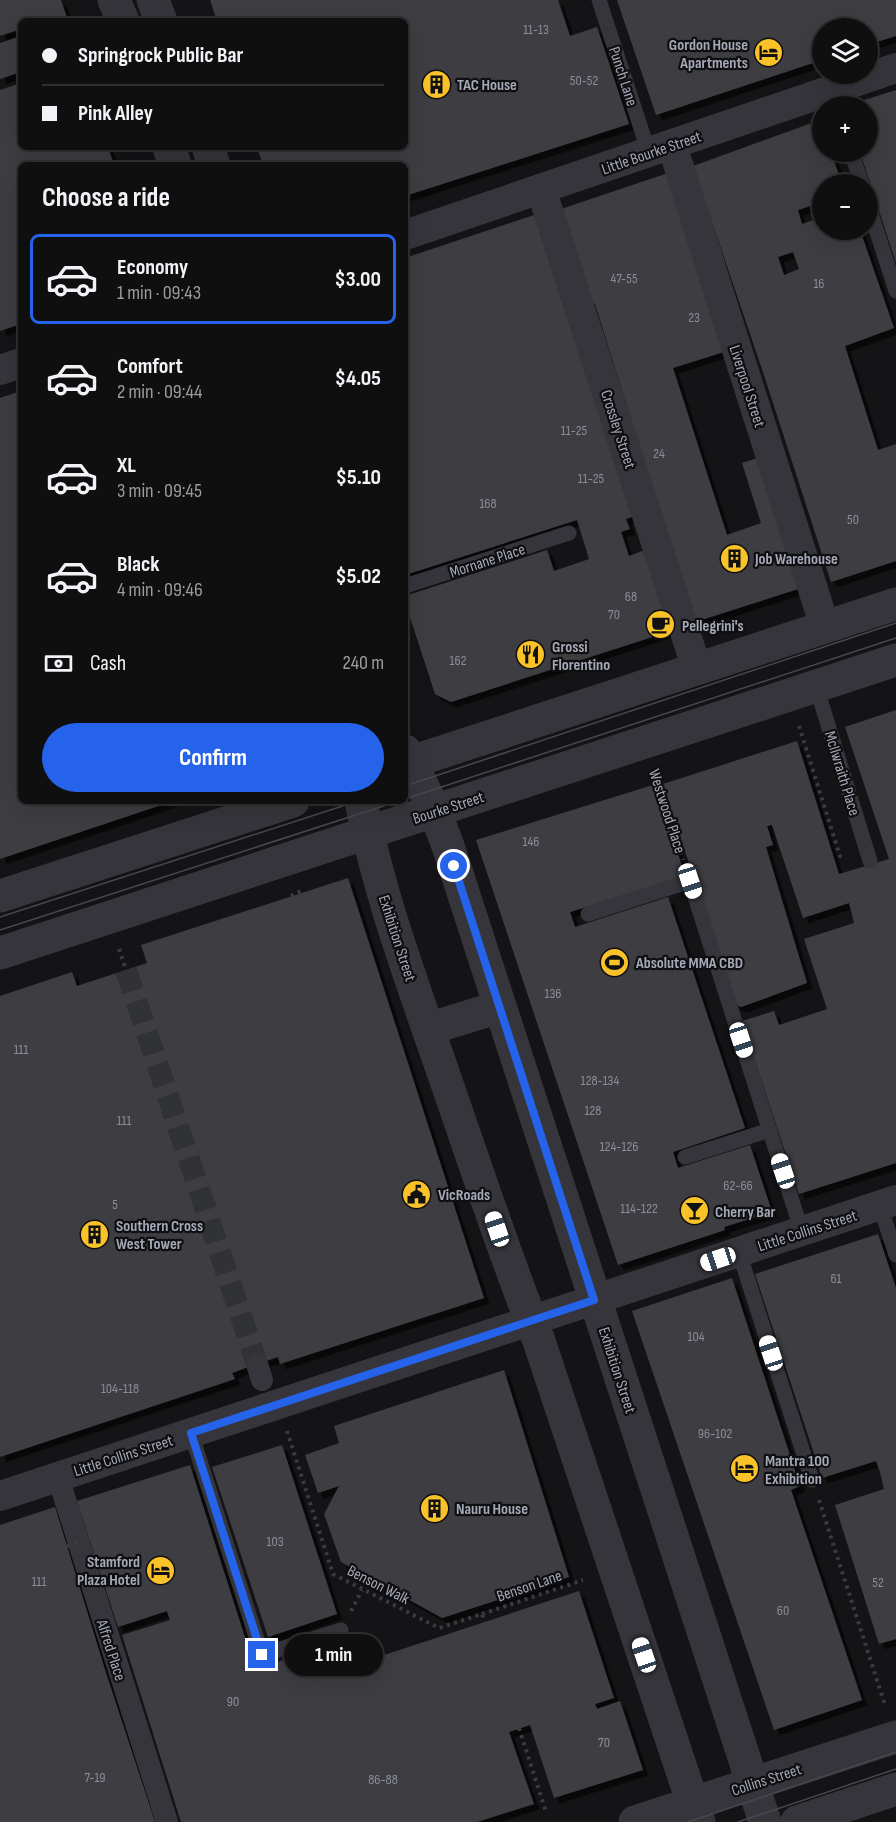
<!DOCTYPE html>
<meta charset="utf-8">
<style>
:root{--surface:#0f0f10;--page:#1d1d1e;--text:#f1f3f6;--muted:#9b9c9f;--line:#2f2f30;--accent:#2563eb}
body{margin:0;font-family:"Sofia Sans Condensed",sans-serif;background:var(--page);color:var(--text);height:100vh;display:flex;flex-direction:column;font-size:22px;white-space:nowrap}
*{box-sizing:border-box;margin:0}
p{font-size:20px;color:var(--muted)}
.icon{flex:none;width:33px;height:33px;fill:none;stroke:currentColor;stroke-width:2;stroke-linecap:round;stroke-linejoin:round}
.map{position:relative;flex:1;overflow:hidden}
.sheet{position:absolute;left:18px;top:162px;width:390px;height:642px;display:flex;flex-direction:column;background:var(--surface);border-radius:9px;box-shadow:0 6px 24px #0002,0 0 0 2px var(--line)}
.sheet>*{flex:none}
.hud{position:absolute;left:18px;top:18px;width:390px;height:132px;border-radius:9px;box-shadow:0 6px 24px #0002,0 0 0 2px var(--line);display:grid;align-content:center;height:132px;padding:0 24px;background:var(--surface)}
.tools{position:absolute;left:812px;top:18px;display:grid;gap:12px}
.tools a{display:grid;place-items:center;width:66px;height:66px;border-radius:50%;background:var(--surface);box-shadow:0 6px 24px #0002,0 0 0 2px var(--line);font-size:30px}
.end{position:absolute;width:27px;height:27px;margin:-14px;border:8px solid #2563eb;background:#fff;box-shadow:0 0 0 3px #fff}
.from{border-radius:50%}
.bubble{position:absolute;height:42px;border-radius:21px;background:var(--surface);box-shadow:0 6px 24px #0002,0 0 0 2px var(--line);font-size:20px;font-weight:700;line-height:42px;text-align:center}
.car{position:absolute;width:18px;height:36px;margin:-18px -9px;border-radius:8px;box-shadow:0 0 4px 2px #0007;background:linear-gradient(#fff 24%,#345 0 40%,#fff 0 76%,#345 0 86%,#fff 0)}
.hud b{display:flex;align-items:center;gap:21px;height:57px;font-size:22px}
.hud b+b{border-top:2px solid var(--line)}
.hud i{width:15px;height:15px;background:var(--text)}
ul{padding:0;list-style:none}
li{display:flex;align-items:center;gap:18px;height:90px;margin:0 12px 9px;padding:0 12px;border:3px solid transparent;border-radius:9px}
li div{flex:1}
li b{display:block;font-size:22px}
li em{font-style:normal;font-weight:700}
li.on{border-color:var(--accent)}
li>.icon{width:54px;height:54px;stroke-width:1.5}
h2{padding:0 24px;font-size:27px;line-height:72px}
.pay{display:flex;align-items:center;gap:15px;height:66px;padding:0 24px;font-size:22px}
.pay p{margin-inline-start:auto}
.cta{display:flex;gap:12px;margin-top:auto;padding:12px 24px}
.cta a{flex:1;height:69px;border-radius:36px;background:var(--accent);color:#fff;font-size:24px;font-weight:700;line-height:69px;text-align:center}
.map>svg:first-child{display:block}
.building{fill:#3e3e43;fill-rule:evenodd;filter:url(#shadow)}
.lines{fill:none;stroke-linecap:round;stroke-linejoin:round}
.pedestrian-tunnel{stroke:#313236;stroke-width:22;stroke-dasharray:22 11;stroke-linecap:butt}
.path{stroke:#3b3c42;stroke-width:4;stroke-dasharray:3 4.5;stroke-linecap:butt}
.service{stroke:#35353b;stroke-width:15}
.pedestrian{stroke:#35353b;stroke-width:22}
.minor{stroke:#35353b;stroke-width:30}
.tertiary{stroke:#35353b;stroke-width:33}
.tram{stroke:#484950;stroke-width:1.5}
.path-bridge{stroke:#3b3c42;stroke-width:4;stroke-dasharray:3 4.5;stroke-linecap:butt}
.route{stroke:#2563eb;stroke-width:8}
.labels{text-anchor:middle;stroke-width:4.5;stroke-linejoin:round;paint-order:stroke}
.number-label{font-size:14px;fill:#8b8e9a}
.poi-label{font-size:16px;font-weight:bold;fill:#a5a9b7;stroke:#0f0f11;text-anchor:start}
.street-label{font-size:16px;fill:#a5a9b7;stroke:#0f0f11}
</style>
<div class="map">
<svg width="896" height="1822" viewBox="0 0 896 1822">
<defs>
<filter id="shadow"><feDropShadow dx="5.5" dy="5.5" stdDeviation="0" flood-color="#0009"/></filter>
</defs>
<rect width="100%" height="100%" fill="#141416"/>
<path class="building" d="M0,0H61L68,21H21V29L0,36Z
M210,0H558L570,36L597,27L629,124L405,196V165H263L257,147H405V21H217Z
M617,0H896V36L867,45V28H822V60L656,115Z
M21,36V72L0,79V43Z
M21,83V147H108L114,165H21V324L0,331V90Z
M896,90V263L860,152H867V106H845Z
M820,120L822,152H831L842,184H822V202L798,210L802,224L822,217V230H860L894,328L845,346L878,450L896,444V561L831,582L763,372L693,166ZM793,252L799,269L784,275L778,257Z
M671,172L727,351L673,368L727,535L761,523L742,463L761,457L798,589L695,622L595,304H593L561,209Z
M534,215L632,517L626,519L630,529L621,532L629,556L645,550L671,631L451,702L435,694L405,602V596L547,550L554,571L589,559L577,520L405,575V258Z
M21,391V801H173L0,859V398Z
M896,710V1163L799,1194L742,1021L774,1011L779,1025L827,1009L804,939L854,923L849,903L803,918L772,825L767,826L773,845L766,847L807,983L741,1007L735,1004L663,784L797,741L839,874L889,859L845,727Z
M656,784L685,876L570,912L575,927L668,897L745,1128L673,1152L678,1168L750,1145L772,1212L724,1227L725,1230L618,1265L476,840Z
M348,878L484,1298L280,1364L278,1357L257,1364L232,1373L235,1379L0,1457V996L72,972L77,986L147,963L141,945Z
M878,1234L896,1288V1639L879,1644L835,1505L884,1489L880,1472L876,1461L822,1478L755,1274Z
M732,1278L800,1486L791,1490L862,1700L774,1730L632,1311Z
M504,1370L569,1577L442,1618L341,1562L324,1514L339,1486L318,1493L305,1455L339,1443L334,1426Z
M282,1445L337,1614L268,1637L212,1467Z
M190,1465L255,1669L367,1634L375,1658L579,1591L614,1698L595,1704L597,1709L620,1701L643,1770L554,1798L530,1725L509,1732L534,1804L477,1822H181L122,1635L170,1620L167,1611L118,1627L77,1501Z
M55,1507L106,1673L155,1822H0V1525Z"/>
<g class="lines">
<path class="pedestrian-tunnel" d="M126,970L257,1364"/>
<path class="path" d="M799,726L840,856L846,857
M656,773L683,860
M291,896L303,890
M119,949L126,970
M287,1431L333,1574L439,1628L482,1614L485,1622
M819,1500L885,1705
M351,1611L362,1590
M482,1614L583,1580
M519,1728L546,1812"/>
<path class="service" d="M599,0L649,153
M851,152L862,184
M867,201L896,291
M405,586L569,533
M816,686L870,861
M588,914L690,881L802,1232
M685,1157L770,1130
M880,1206L896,1255
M739,1252L812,1480
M191,1433L262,1655L341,1630"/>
<path class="pedestrian" d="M257,1364L262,1380
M58,1477L167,1822"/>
<path class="minor" d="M672,145L825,627
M541,189L697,669
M405,235L896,68
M0,370L21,363
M0,1496L896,1200"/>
<path class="tertiary" d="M114,0L123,21
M153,0L161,21
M169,147L175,165
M208,147L214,165
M405,751L435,811L448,846L765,1822
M405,764L896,604
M361,801C379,895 413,985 444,1075C475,1164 504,1254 539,1341L699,1822
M0,896L293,801
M0,953L896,660
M428,1029L499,1007
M635,1822L896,1737
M797,1822L896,1789"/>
<path class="tram" d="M405,786L896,623
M405,799L896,638
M0,917L358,801
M0,930L399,801
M688,1822L896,1752
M738,1822L896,1769"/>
<path class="path-bridge" d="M67,1546L89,1539"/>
</g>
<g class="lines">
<path class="route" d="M262,1655L191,1433L594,1300L454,866"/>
</g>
<defs>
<symbol id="hotel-disc" viewBox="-11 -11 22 22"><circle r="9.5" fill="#f9c229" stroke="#0f0f11"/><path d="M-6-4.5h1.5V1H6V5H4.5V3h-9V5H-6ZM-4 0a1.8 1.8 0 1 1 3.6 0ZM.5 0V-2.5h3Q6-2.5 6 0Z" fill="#111"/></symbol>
<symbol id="building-disc" viewBox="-11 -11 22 22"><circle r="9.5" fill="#f9c229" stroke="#0f0f11"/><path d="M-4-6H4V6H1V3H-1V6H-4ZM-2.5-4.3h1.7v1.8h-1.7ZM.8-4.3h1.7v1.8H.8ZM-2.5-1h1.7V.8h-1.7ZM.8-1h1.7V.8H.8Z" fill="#111"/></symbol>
<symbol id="cafe-disc" viewBox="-11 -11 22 22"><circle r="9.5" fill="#f9c229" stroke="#0f0f11"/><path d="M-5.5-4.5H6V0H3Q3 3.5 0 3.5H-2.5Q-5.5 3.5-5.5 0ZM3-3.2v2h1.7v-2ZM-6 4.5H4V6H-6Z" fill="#111"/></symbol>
<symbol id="restaurant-disc" viewBox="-11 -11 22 22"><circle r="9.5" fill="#f9c229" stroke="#0f0f11"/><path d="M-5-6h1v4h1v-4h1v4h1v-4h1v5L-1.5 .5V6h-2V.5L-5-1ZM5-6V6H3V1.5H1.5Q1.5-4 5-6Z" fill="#111"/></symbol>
<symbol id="stadium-disc" viewBox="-11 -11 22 22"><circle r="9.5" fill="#f9c229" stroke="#0f0f11"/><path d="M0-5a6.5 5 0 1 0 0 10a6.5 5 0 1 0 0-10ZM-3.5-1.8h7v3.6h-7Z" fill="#111"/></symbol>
<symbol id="civic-disc" viewBox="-11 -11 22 22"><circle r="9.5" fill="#f9c229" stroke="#0f0f11"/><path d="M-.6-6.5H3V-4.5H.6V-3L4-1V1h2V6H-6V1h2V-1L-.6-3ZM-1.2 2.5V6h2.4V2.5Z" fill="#111"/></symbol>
<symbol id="bar-disc" viewBox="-11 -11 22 22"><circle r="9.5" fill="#f9c229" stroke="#0f0f11"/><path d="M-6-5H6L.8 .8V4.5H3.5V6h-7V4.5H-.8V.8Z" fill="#111"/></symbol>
</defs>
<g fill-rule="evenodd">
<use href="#hotel-disc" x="752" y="36" width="33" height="33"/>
<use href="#building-disc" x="420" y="68" width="33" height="33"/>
<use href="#building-disc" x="718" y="542" width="33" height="33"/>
<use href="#cafe-disc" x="644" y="608" width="33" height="33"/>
<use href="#restaurant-disc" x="514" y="638" width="33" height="33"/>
<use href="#stadium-disc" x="598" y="946" width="33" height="33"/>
<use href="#civic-disc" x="400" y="1178" width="33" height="33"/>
<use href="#bar-disc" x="678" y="1194" width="33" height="33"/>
<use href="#building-disc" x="78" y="1218" width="33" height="33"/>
<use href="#hotel-disc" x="728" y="1452" width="33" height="33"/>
<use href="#building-disc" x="418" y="1492" width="33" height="33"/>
<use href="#hotel-disc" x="144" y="1554" width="33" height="33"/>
</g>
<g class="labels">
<g class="number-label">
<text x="536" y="34">11-13</text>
<text x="584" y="85">50-52</text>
<text x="624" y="283">47-55</text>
<text x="819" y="288">16</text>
<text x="694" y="322">23</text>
<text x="574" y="435">11-25</text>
<text x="659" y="458">24</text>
<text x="591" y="483">11-25</text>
<text x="488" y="508">168</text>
<text x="853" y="524">50</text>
<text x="631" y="601">68</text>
<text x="614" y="619">70</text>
<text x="458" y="665">162</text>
<text x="531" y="846">146</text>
<text x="553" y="998">136</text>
<text x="21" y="1054">111</text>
<text x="600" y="1085">128-134</text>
<text x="593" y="1115">128</text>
<text x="124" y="1125">111</text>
<text x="619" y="1151">124-126</text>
<text x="738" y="1190">62-66</text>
<text x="115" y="1209">5</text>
<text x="639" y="1213">114-122</text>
<text x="836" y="1283">61</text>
<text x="696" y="1341">104</text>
<text x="120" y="1393">104-118</text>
<text x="715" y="1438">96-102</text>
<text x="275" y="1546">103</text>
<text x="39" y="1586">111</text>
<text x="878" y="1587">52</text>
<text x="783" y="1615">60</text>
<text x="233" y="1706">90</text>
<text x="604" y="1747">70</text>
<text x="95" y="1782">7-19</text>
<text x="383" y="1784">86-88</text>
</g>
<g class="poi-label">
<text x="748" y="50" text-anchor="end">Gordon House<tspan x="748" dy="18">Apartments</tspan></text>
<text x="457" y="90">TAC House</text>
<text x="755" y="564">Job Warehouse</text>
<text x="682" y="631">Pellegrini's</text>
<text x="552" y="652">Grossi<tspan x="552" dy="18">Florentino</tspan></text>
<text x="636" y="968">Absolute MMA CBD</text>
<text x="438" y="1200">VicRoads</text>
<text x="715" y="1217">Cherry Bar</text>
<text x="116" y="1231">Southern Cross<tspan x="116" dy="18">West Tower</tspan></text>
<text x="765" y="1466">Mantra 100<tspan x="765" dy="18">Exhibition</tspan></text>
<text x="456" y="1514">Nauru House</text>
<text x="140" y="1567" text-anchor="end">Stamford<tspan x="140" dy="18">Plaza Hotel</tspan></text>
</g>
<g class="street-label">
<text transform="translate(624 76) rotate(72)" y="6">Punch Lane</text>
<text transform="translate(651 152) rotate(-19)" y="6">Little Bourke Street</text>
<text transform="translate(748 386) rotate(72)" y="6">Liverpool Street</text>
<text transform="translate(619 429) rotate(72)" y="6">Crossley Street</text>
<text transform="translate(487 560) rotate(-18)" y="6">Mornane Place</text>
<text transform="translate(843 773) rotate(73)" y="6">McIlwraith Place</text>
<text transform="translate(448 807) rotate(-18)" y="6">Bourke Street</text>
<text transform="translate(668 811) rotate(72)" y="6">Westwood Place</text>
<text transform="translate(398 938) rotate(72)" y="6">Exhibition Street</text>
<text transform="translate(807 1230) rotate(-18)" y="6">Little Collins Street</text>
<text transform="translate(618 1370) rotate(72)" y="6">Exhibition Street</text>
<text transform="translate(123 1455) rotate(-18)" y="6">Little Collins Street</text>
<text transform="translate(379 1584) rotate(27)" y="6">Benson Walk</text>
<text transform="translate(529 1585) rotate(-19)" y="6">Benson Lane</text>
<text transform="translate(112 1650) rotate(72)" y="6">Alfred Place</text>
<text transform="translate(766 1779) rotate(-18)" y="6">Collins Street</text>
</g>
</g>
</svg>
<div class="tools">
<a><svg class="icon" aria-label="layers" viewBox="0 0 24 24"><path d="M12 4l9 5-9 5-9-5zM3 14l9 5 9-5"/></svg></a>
<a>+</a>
<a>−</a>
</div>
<i class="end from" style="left:454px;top:866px"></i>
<i class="end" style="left:262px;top:1655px"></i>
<div class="bubble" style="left:284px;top:1634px;width:99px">1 min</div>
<i class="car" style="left:690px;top:881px;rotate:162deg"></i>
<i class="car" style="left:741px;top:1040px;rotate:162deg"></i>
<i class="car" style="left:783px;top:1171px;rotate:342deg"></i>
<i class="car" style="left:497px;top:1229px;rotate:341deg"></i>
<i class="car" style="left:718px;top:1259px;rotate:252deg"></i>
<i class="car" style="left:771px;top:1353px;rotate:342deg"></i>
<i class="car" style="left:644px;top:1655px;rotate:341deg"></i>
<div class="hud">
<b><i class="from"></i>Springrock Public Bar</b>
<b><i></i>Pink Alley</b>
</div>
<section class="sheet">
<h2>Choose a ride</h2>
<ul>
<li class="on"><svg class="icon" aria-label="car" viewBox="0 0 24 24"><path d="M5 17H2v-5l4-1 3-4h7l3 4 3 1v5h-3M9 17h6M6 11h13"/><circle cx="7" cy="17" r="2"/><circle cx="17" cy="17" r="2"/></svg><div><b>Economy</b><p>1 min · 09:43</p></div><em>$3.00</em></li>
<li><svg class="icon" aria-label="car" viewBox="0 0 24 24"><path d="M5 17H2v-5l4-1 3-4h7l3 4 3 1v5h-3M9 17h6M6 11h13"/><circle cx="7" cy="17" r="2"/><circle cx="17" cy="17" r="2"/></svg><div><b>Comfort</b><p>2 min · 09:44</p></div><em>$4.05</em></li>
<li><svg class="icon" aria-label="car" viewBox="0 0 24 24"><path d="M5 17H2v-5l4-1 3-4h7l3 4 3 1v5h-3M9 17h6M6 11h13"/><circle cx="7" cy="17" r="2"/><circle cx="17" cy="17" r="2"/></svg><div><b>XL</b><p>3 min · 09:45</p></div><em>$5.10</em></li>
<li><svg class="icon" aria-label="car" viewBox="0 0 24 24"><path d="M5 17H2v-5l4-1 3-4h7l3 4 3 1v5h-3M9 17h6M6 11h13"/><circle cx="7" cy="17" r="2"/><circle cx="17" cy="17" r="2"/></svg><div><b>Black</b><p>4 min · 09:46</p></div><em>$5.02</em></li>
</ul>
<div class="pay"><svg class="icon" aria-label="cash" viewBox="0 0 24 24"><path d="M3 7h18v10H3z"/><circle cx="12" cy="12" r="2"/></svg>Cash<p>240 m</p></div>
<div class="cta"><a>Confirm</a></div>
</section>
</div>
